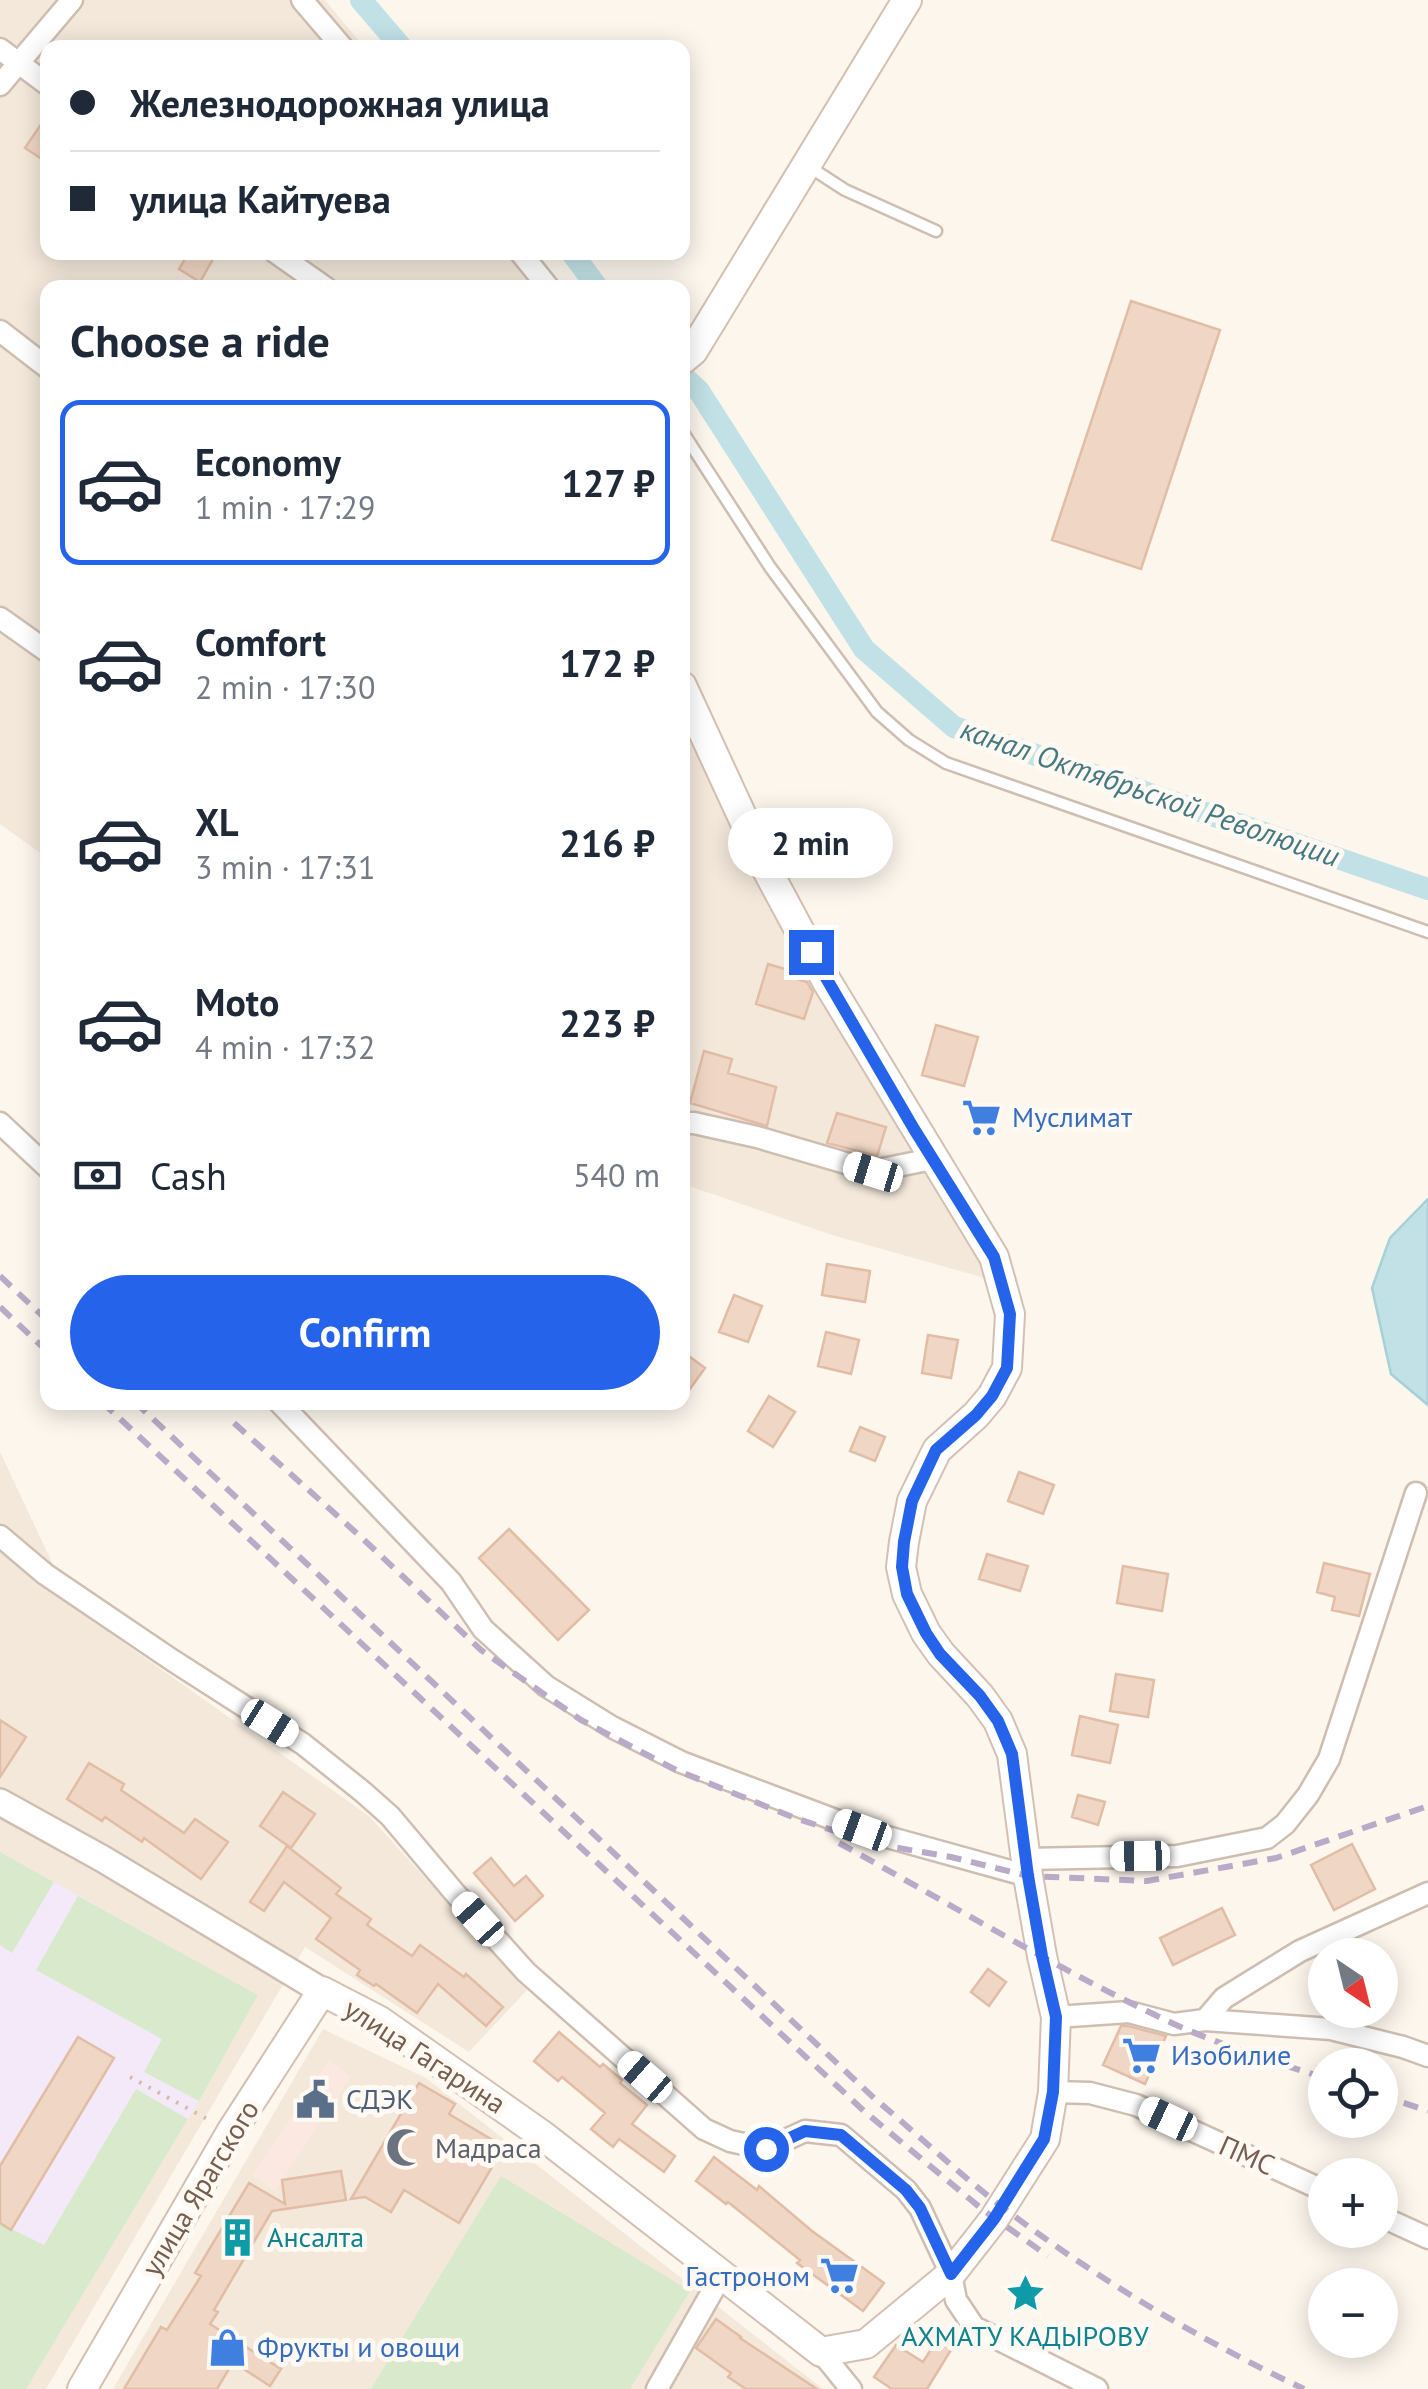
<!DOCTYPE html>
<meta charset="utf-8">
<style>
:root{--surface:#fff;--page:#f2f2f3;--text:#1f2937;--muted:#747a83;--line:#e0e1e3;--accent:#2563eb}
body{margin:0;font-family:"PT Sans",sans-serif;background:var(--page);color:var(--text);height:100vh;display:flex;flex-direction:column;font-size:38px;white-space:nowrap}
*{box-sizing:border-box;margin:0}
p{font-size:32px;color:var(--muted)}
.icon{flex:none;width:55px;height:55px;fill:none;stroke:currentColor;stroke-width:2;stroke-linecap:round;stroke-linejoin:round}
.map{position:relative;flex:1;overflow:hidden}
.side{position:absolute;left:40px;top:280px;width:650px;height:1130px;display:flex;flex-direction:column;background:var(--surface);border-radius:20px;box-shadow:0 5px 25px #0003}
.side>*{flex:none}
.guide{position:absolute;left:40px;top:40px;width:650px;height:220px;border-radius:20px;box-shadow:0 5px 25px #0003;display:grid;align-content:center;height:220px;padding:0 30px;background:var(--surface)}
.needle{width:65px;rotate:145deg}
.controls{position:absolute;left:1308px;top:1938px;display:grid;gap:20px}
.controls a{display:grid;place-items:center;width:90px;height:90px;border-radius:50%;background:var(--surface);box-shadow:0 5px 25px #0003;font-size:50px}
.end{position:absolute;width:45px;height:45px;margin:-22px;border:12px solid #2563eb;background:#fff;box-shadow:0 0 0 5px #fff}
.from{border-radius:50%}
.bubble{position:absolute;height:70px;border-radius:35px;background:var(--surface);box-shadow:0 5px 25px #0003;font-size:32px;font-weight:800;line-height:70px;text-align:center}
.car{position:absolute;width:30px;height:60px;margin:-30px -15px;border-radius:12px;box-shadow:0 0 8px 2px #0007;background:linear-gradient(#fff 24%,#345 0 40%,#fff 0 76%,#345 0 86%,#fff 0)}
.guide b{display:flex;align-items:center;gap:35px;height:95px;font-size:38px}
.guide b+b{border-top:2px solid var(--line)}
.guide i{width:25px;height:25px;background:var(--text)}
ul{padding:0;list-style:none}
li{display:flex;align-items:center;gap:30px;height:165px;margin:0 20px 15px;padding:0 10px;border:5px solid transparent;border-radius:20px}
li div{flex:1}
li b{display:block;font-size:38px}
li em{font-style:normal;font-weight:800}
li.current{border-color:var(--accent)}
li>.icon{width:90px;height:90px;stroke-width:1.5}
h2{padding:0 30px;font-size:45px;line-height:120px}
.pay{display:flex;align-items:center;gap:25px;height:110px;padding:0 30px;font-size:38px}
.pay p{margin-inline-start:auto}
.button{display:flex;gap:20px;margin-top:auto;padding:20px 30px}
.button a{flex:1;height:115px;border-radius:60px;background:var(--accent);color:#fff;font-size:40px;font-weight:800;line-height:115px;text-align:center}
.map>svg:first-child{display:block}
.residential{fill:#f4e8db}
.commercial{fill:#fbe9e1}
.education{fill:#f3e9f9}
.green{fill:#d8eacb}
.water{fill:#c1e1e6;stroke:#a8d0d7;stroke-width:2.5}
.lines{fill:none;stroke-linecap:round;stroke-linejoin:round}
.canal{stroke:#c1e1e6;stroke-width:22}
.building{fill:#f0d6c5;stroke:#e2bda6;stroke-width:2.5}
.service-casing{stroke:#cebeb1;stroke-width:15}
.minor-casing{stroke:#cebeb1;stroke-width:25}
.tertiary-casing{stroke:#cebeb1;stroke-width:30}
.secondary-casing{stroke:#d4c0b2;stroke-width:32}
.path{stroke:#d6b9a8;stroke-width:4;stroke-dasharray:2.5 8;stroke-linecap:butt}
.service{stroke:#fff;stroke-width:10}
.minor{stroke:#fff;stroke-width:20}
.tertiary{stroke:#fff;stroke-width:25}
.secondary{stroke:#fff;stroke-width:28}
.rail{stroke:#b9aac7;stroke-width:6;stroke-dasharray:15 10;stroke-linecap:butt}
.route{stroke:#2563eb;stroke-width:12}
.labels{text-anchor:middle;stroke-width:10;stroke-linejoin:round;paint-order:stroke}
.shop-label{font-size:28px;fill:#366cbe;stroke:#fefaf3;text-anchor:start}
.street-label{font-size:28px;fill:#775d4f;stroke:#fefaf3}
.service-label{font-size:28px;fill:#4e5e75;stroke:#fefaf3;text-anchor:start}
.worship-label{font-size:28px;fill:#5b616d;stroke:#fefaf3;text-anchor:start}
.culture-label{font-size:28px;fill:#0d838f;stroke:#fefaf3;text-anchor:start}
.water-label{font-size:30px;font-style:italic;fill:#467982;stroke:#fefaf3}
</style>
<div class="map">
<svg width="1428" height="2389" viewBox="0 0 1428 2389">
<rect width="100%" height="100%" fill="#fcf6ed"/>
<path class="residential" d="M0,0H325L364,47L48,48V252L532,253L565,287L48,288L47,858L0,824Z
M682,714L752,873L992,1280L832,1235L683,1184Z
M0,1452L73,1607L369,1816L527,1990L469,2052L305,1947L46,2389H0Z
M323,2029L426,2078L823,2389H113Z"/>
<path class="commercial" d="M328,2061L351,2076L275,2191L252,2175Z"/>
<path class="education" d="M0,1852L258,1995L199,2101L26,2389H0Z"/>
<path class="green" d="M0,1852L54,1882L12,1953L0,1945Z
M78,1896L258,1995L199,2101L144,2072L162,2039L36,1970Z
M136,2089L188,2119L26,2389H0V2223L44,2245Z
M501,2176L690,2291L630,2389H371Z"/>
<path class="water" d="M1428,1199V1405L1391,1374L1372,1288L1390,1238Z"/>
<g class="lines">
<path class="canal" d="M361,0L402,48
M571,252L598,288
M682,375L699,391L864,649L954,727L1428,889"/>
</g>
<path class="building" d="M48,114V163L25,148Z
M189,252H217L200,282L179,269Z
M1131,301L1220,330L1141,569L1052,540Z
M768,964L792,971L790,977L807,982L813,992L804,1019L756,1004Z
M936,1025L978,1037L964,1086L922,1075Z
M704,1051L732,1059L728,1073L776,1087L767,1126L690,1103Z
M837,1113L886,1127L877,1156L827,1143Z
M827,1264L870,1271L865,1302L822,1295Z
M734,1295L762,1306L748,1342L719,1332Z
M826,1332L859,1340L851,1374L818,1366Z
M928,1335L958,1340L951,1378L922,1373Z
M682,1351L705,1368L682,1400Z
M769,1396L795,1412L773,1447L748,1431Z
M860,1427L885,1437L875,1461L850,1451Z
M1019,1472L1054,1485L1043,1514L1008,1501Z
M509,1529L589,1610L558,1640L479,1558Z
M987,1554L1028,1566L1020,1591L979,1579Z
M1324,1563L1370,1574L1359,1616L1332,1610L1335,1597L1317,1592Z
M1123,1566L1168,1574L1162,1611L1117,1603Z
M1116,1674L1154,1680L1148,1717L1110,1711Z
M1080,1716L1118,1725L1110,1763L1072,1755Z
M0,1720L26,1737L0,1777Z
M89,1763L124,1784L121,1790L184,1833L195,1819L228,1842L201,1879L144,1838L142,1842L105,1817L102,1821L67,1799Z
M283,1792L315,1814L291,1848L260,1826Z
M1078,1795L1105,1802L1098,1825L1072,1817Z
M1352,1844L1375,1889L1334,1910L1311,1865Z
M287,1846L341,1888L336,1894L371,1919L367,1925L412,1956L420,1945L464,1977L466,1974L503,2007L486,2026L438,1984L417,2013L376,1984L374,1986L357,1975L360,1970L316,1939L331,1918L284,1882L264,1911L250,1902Z
M491,1858L514,1886L526,1876L543,1896L515,1921L474,1873Z
M1222,1908L1235,1935L1173,1965L1160,1938Z
M988,1969L1006,1982L989,2006L971,1992Z
M1121,2026H1128L1166,2036L1145,2084L1103,2065Z
M559,2032L600,2067L603,2064L622,2080L620,2083L647,2105L632,2124L675,2156L664,2172L619,2139L613,2147L591,2129L605,2113L562,2077L558,2081L534,2061Z
M78,2037L114,2058L11,2230L0,2223V2166Z
M419,2083L455,2104L449,2114L504,2147L459,2223L404,2190L391,2212L365,2197L351,2199Z
M714,2157L757,2190L759,2186L812,2231L884,2283L863,2311L797,2263L800,2260L728,2202L726,2204L696,2181Z
M341,2171L346,2200L272,2211L214,2310L218,2312L210,2324L281,2369L270,2386L233,2362L217,2389H124L161,2327L167,2330L201,2276L195,2273L249,2183L285,2204L282,2180Z
M716,2319L741,2337L740,2338L817,2389H746L728,2377L731,2373L696,2348Z
M940,2335L954,2345L927,2389H892L874,2377L896,2345L923,2362Z"/>
<g class="lines">
<defs>
<path id="service" d="M808,166L845,190L936,231
M682,431L770,567L877,712L909,740L946,763L1428,932"/>
<path id="minor" d="M302,0L343,48
M0,49L48,85
M0,85L72,0
M275,252L326,288
M520,252L549,288
M0,331L48,368
M0,618L48,652
M0,1123L48,1168
M682,1123H694L757,1137L873,1171L932,1159
M279,1402L451,1582L483,1629L546,1686L612,1727L681,1762L862,1830L1028,1876
M0,1536L45,1574L172,1660L303,1744L363,1792L390,1816L454,1892L526,1972L704,2129L730,2141L766,2149L805,2131L841,2135L906,2190L920,2208L951,2274L956,2300L974,2327L1097,2389
M1025,1859L1177,1856L1267,1838L1285,1824L1308,1795L1329,1759L1416,1493
M1056,2017L1129,2012L1174,2024L1205,2020L1224,1998L1300,1951L1428,1893
M1205,2020L1331,2029L1403,2047L1428,2056
M1053,2092L1090,2093L1136,2105L1325,2191
M1380,2216L1428,2238
M821,2352L851,2389
M657,2389L721,2276"/>
<path id="tertiary" d="M0,1802L103,1859L322,1991"/>
<path id="secondary" d="M682,360L693,351L907,0
M82,2389L231,2132L322,1991L380,2021L542,2135L821,2352L866,2344L951,2274L994,2219L1045,2139L1053,2092L1056,2017L1042,1956L1028,1876L1012,1754L998,1721L980,1696L941,1654L926,1633L907,1594L901,1567L904,1542L912,1501L937,1450L976,1415L992,1396L1007,1368L1010,1314L994,1257L826,980L766,868L682,686"/>
</defs>
<use href="#service" class="service-casing"/>
<use href="#minor" class="minor-casing"/>
<use href="#tertiary" class="tertiary-casing"/>
<use href="#secondary" class="secondary-casing"/>
<path class="path" d="M130,2077L209,2120"/>
<use href="#service" class="service"/>
<use href="#minor" class="minor"/>
<use href="#tertiary" class="tertiary"/>
<use href="#secondary" class="secondary"/>
<path class="rail" d="M0,1276L48,1321
M0,1307L48,1352
M102,1402L864,2111L983,2210L1048,2256
M135,1402L875,2099C916,2133 955,2170 997,2203C1092,2276 1196,2338 1304,2389
M234,1423L362,1538L481,1650L581,1720L676,1770L795,1818L875,1844L951,1857L1028,1876L1147,1881L1276,1858L1428,1806
M839,1843C950,1904 1059,1970 1174,2024C1223,2046 1274,2062 1325,2078
M1380,2095L1428,2111"/>
</g>
<g class="lines">
<path class="route" d="M766,2149L805,2131L841,2135L906,2190L920,2208L951,2274L994,2219L1044,2139L1053,2092L1056,2017L1042,1956L1028,1876L1012,1754L998,1721L980,1696L940,1654L926,1633L907,1594L902,1567L904,1542L912,1501L936,1450L976,1415L992,1396L1007,1368L1010,1314L994,1257L914,1129L811,952"/>
</g>
<defs>
<symbol id="supermarket-bare" viewBox="-9 -9 18 18"><path d="M-6-5.5h2.5l.6 2H6L4.5 2H-2.5L-4.4-4H-6ZM-1.5 3.2a1.3 1.3 0 1 0 .1 0ZM3 3.2a1.3 1.3 0 1 0 .1 0Z" fill="#3f7fe0" stroke="#fefaf3" stroke-width="2.5" paint-order="stroke"/></symbol>
<symbol id="civic-bare" viewBox="-9 -9 18 18"><path d="M-.6-6.5H3V-4.5H.6V-3L4-1V1h2V6H-6V1h2V-1L-.6-3ZM-1.2 2.5V6h2.4V2.5Z" fill="#5c6f8a" stroke="#fefaf3" stroke-width="2.5" paint-order="stroke"/></symbol>
<symbol id="mosque-bare" viewBox="-9 -9 18 18"><path d="M3.5-4.9A6 6 0 1 0 3.5 4.9A5 5 0 1 1 3.5-4.9Z" fill="#6b7280" stroke="#fefaf3" stroke-width="2.5" paint-order="stroke"/></symbol>
<symbol id="building-bare" viewBox="-9 -9 18 18"><path d="M-4-6H4V6H1V3H-1V6H-4ZM-2.5-4.3h1.7v1.8h-1.7ZM.8-4.3h1.7v1.8H.8ZM-2.5-1h1.7V.8h-1.7ZM.8-1h1.7V.8H.8Z" fill="#0f9aa8" stroke="#fefaf3" stroke-width="2.5" paint-order="stroke"/></symbol>
<symbol id="sight-bare" viewBox="-9 -9 18 18"><path d="M0-6L1.8-2.2L6-1.7L2.9 1.2L3.7 5.4L0 3.3L-3.7 5.4L-2.9 1.2L-6-1.7L-1.8-2.2Z" fill="#0f9aa8" stroke="#fefaf3" stroke-width="2.5" paint-order="stroke"/></symbol>
<symbol id="shop-bare" viewBox="-9 -9 18 18"><path d="M-5-2.5h2.3a2.7 3.5 0 0 1 5.4 0H5L5.5 6h-11ZM-1.5-2.5h3a1.5 2.3 0 0 0-3 0Z" fill="#3f7fe0" stroke="#fefaf3" stroke-width="2.5" paint-order="stroke"/></symbol>
</defs>
<g fill-rule="evenodd">
<use href="#supermarket-bare" x="954" y="1090" width="55" height="55"/>
<use href="#supermarket-bare" x="1114" y="2028" width="55" height="55"/>
<use href="#civic-bare" x="288" y="2072" width="55" height="55"/>
<use href="#mosque-bare" x="378" y="2120" width="55" height="55"/>
<use href="#building-bare" x="210" y="2210" width="55" height="55"/>
<use href="#supermarket-bare" x="812" y="2248" width="55" height="55"/>
<use href="#sight-bare" x="998" y="2266" width="55" height="55"/>
<use href="#shop-bare" x="200" y="2320" width="55" height="55"/>
</g>
<g class="labels">
<g class="shop-label">
<text x="1012" y="1127">Муслимат</text>
<text x="1171" y="2065">Изобилие</text>
<text x="810" y="2286" text-anchor="end">Гастроном</text>
<text x="257" y="2357">Фрукты и овощи</text>
</g>
<g class="street-label">
<text transform="translate(425 2056) rotate(33)" y="10">улица Гагарина</text>
<text transform="translate(1247 2155) rotate(24)" y="10">ПМС</text>
<text transform="translate(200 2188) rotate(-59)" y="10">улица Ярагского</text>
</g>
<g class="service-label">
<text x="346" y="2109">СДЭК</text>
</g>
<g class="worship-label">
<text x="435" y="2158">Мадраса</text>
</g>
<g class="culture-label">
<text x="267" y="2247">Ансалта</text>
<text x="1025" y="2346" text-anchor="middle">АХМАТУ КАДЫРОВУ</text>
</g>
<g class="water-label">
<text transform="translate(1150 793) rotate(19)" y="10">канал Октябрьской Революции</text>
</g>
</g>
</svg>
<div class="controls">
<a><svg class="needle" viewBox="-14 -14 28 28"><path d="M0-13l5 13h-10z" fill="#e53935"/><path d="M0 13l5-13h-10z" fill="#747a83"/></svg></a>
<a><svg class="icon" aria-label="locate" viewBox="0 0 24 24"><circle cx="12" cy="12" r="6"/><path d="M12 2v4M12 18v4M2 12h4M18 12h4"/></svg></a>
<a>+</a>
<a>−</a>
</div>
<i class="end from" style="left:766px;top:2149px"></i>
<i class="end" style="left:811px;top:952px"></i>
<div class="bubble" style="left:728px;top:808px;width:165px">2 min</div>
<i class="car" style="left:873px;top:1172px;rotate:287deg"></i>
<i class="car" style="left:270px;top:1723px;rotate:122deg"></i>
<i class="car" style="left:862px;top:1830px;rotate:290deg"></i>
<i class="car" style="left:1140px;top:1856px;rotate:269deg"></i>
<i class="car" style="left:478px;top:1919px;rotate:318deg"></i>
<i class="car" style="left:645px;top:2077px;rotate:311deg"></i>
<i class="car" style="left:1168px;top:2119px;rotate:295deg"></i>
<div class="guide">
<b><i class="from"></i>Железнодорожная улица</b>
<b><i></i>улица Кайтуева</b>
</div>
<section class="side">
<h2>Choose a ride</h2>
<ul>
<li class="current"><svg class="icon" aria-label="car" viewBox="0 0 24 24"><path d="M5 17H2v-5l4-1 3-4h7l3 4 3 1v5h-3M9 17h6M6 11h13"/><circle cx="7" cy="17" r="2"/><circle cx="17" cy="17" r="2"/></svg><div><b>Economy</b><p>1 min · 17:29</p></div><em>127 ₽</em></li>
<li><svg class="icon" aria-label="car" viewBox="0 0 24 24"><path d="M5 17H2v-5l4-1 3-4h7l3 4 3 1v5h-3M9 17h6M6 11h13"/><circle cx="7" cy="17" r="2"/><circle cx="17" cy="17" r="2"/></svg><div><b>Comfort</b><p>2 min · 17:30</p></div><em>172 ₽</em></li>
<li><svg class="icon" aria-label="car" viewBox="0 0 24 24"><path d="M5 17H2v-5l4-1 3-4h7l3 4 3 1v5h-3M9 17h6M6 11h13"/><circle cx="7" cy="17" r="2"/><circle cx="17" cy="17" r="2"/></svg><div><b>XL</b><p>3 min · 17:31</p></div><em>216 ₽</em></li>
<li><svg class="icon" aria-label="car" viewBox="0 0 24 24"><path d="M5 17H2v-5l4-1 3-4h7l3 4 3 1v5h-3M9 17h6M6 11h13"/><circle cx="7" cy="17" r="2"/><circle cx="17" cy="17" r="2"/></svg><div><b>Moto</b><p>4 min · 17:32</p></div><em>223 ₽</em></li>
</ul>
<div class="pay"><svg class="icon" aria-label="cash" viewBox="0 0 24 24"><path d="M3 7h18v10H3z"/><circle cx="12" cy="12" r="2"/></svg>Cash<p>540 m</p></div>
<div class="button"><a>Confirm</a></div>
</section>
</div>
